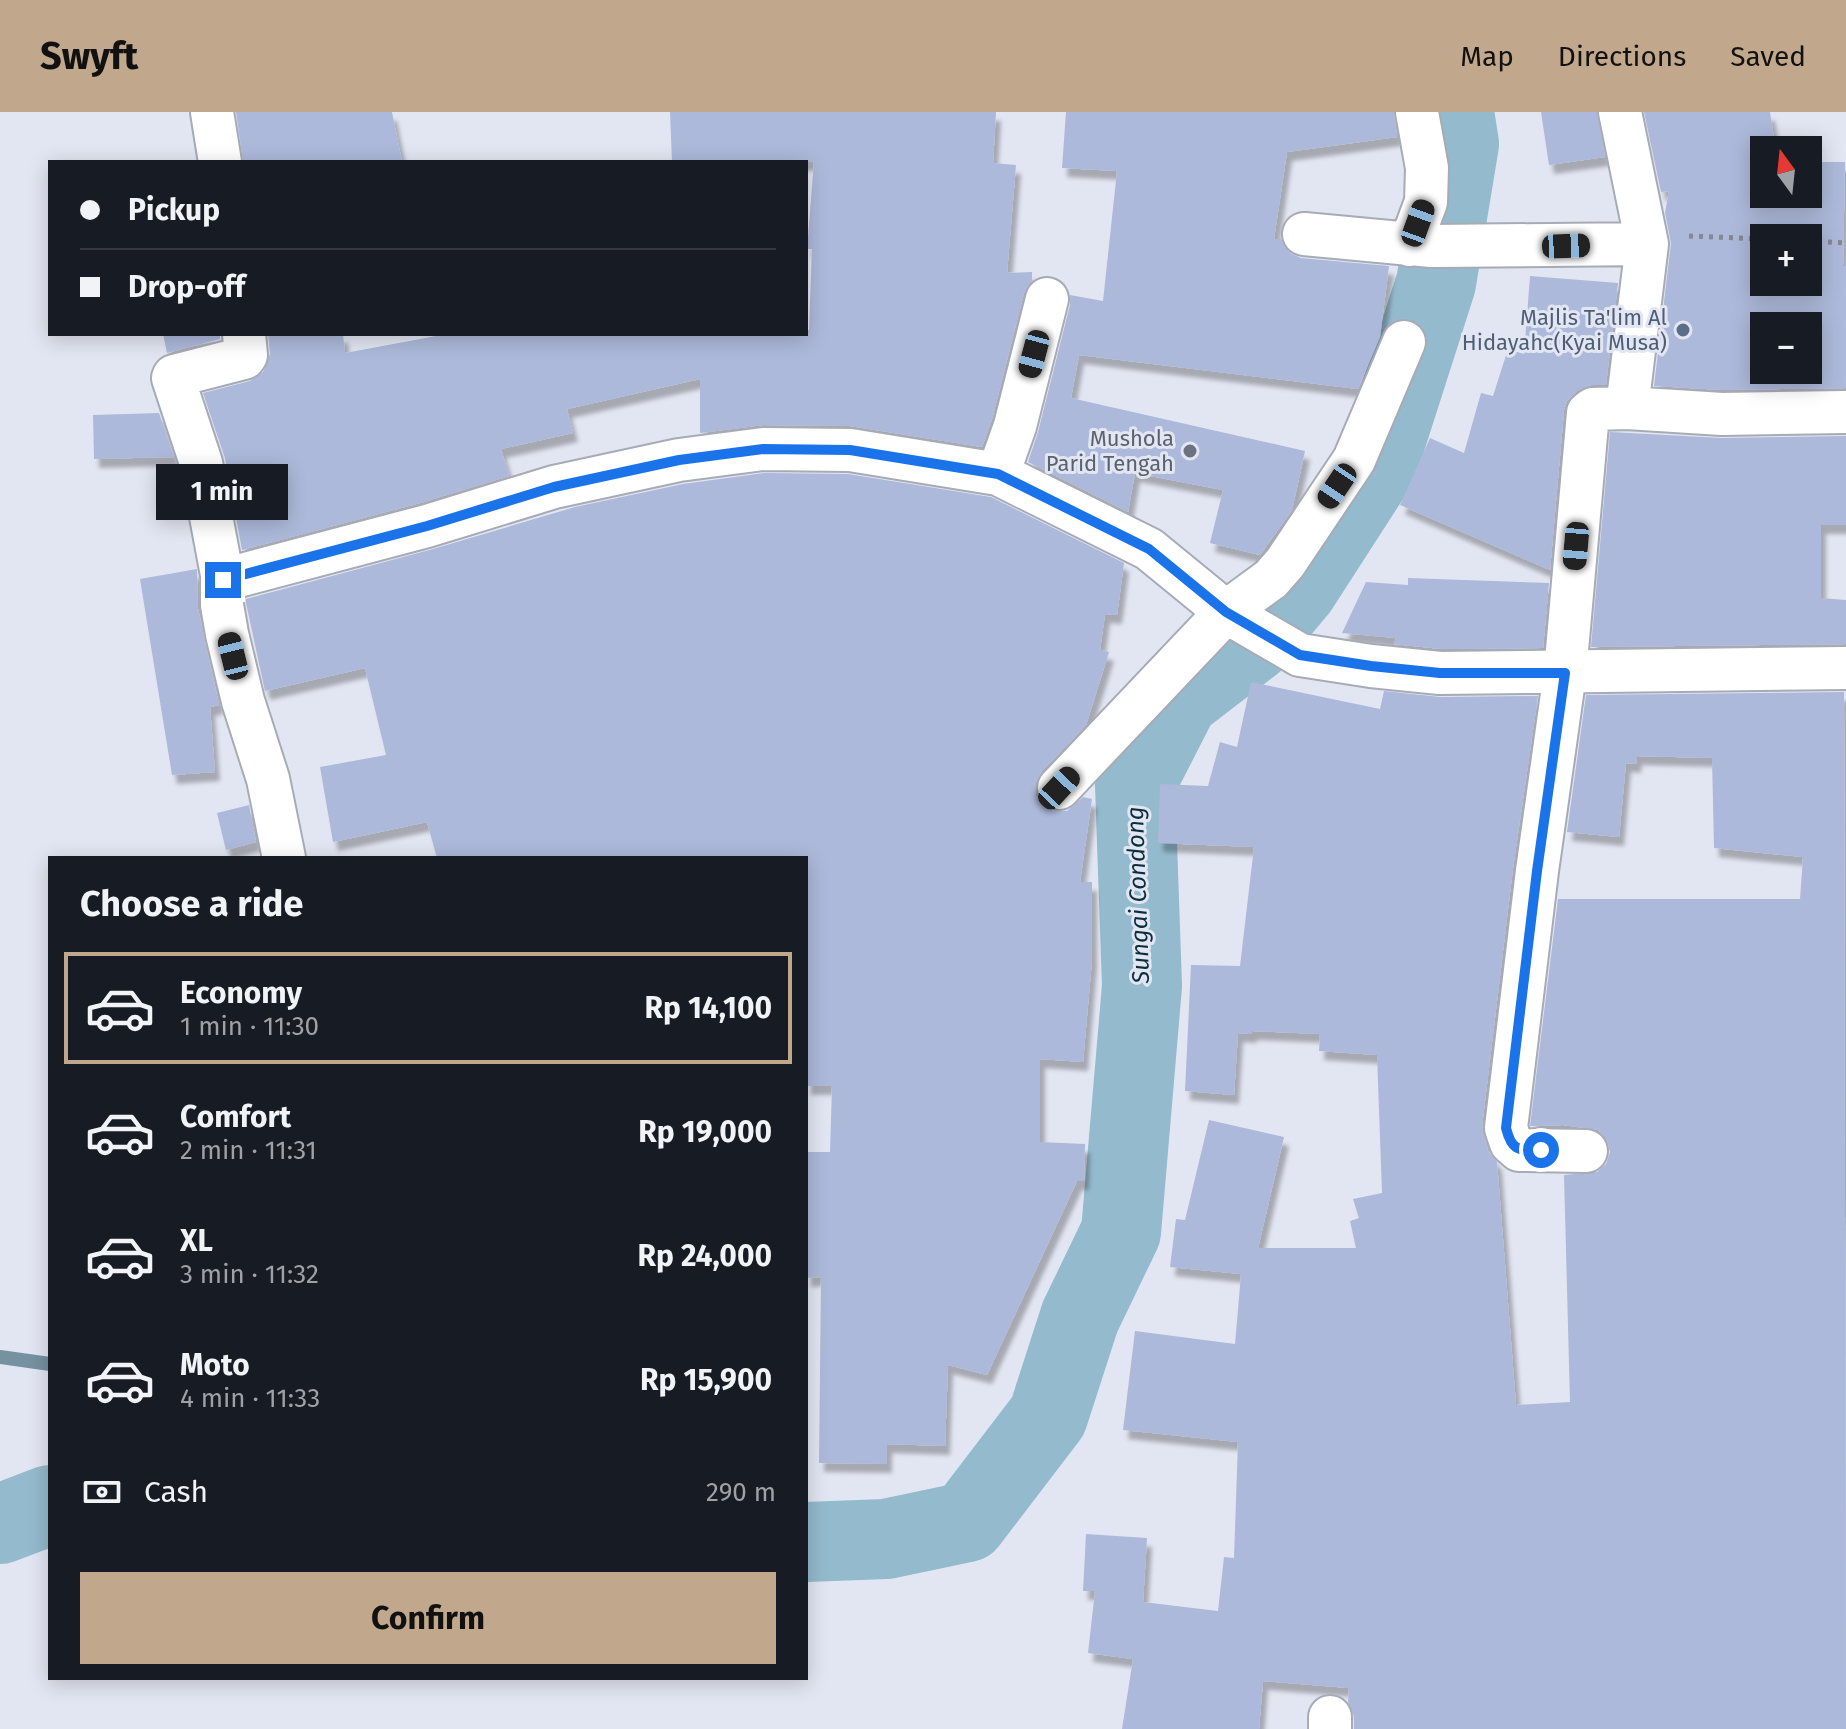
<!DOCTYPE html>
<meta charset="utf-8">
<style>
:root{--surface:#171b24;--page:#20242c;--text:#f1f3f6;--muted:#9ea1a6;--line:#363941;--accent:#c1a78b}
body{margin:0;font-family:"Fira Sans",sans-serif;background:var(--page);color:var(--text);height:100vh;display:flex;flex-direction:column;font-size:30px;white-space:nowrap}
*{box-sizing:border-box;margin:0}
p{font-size:26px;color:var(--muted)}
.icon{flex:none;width:44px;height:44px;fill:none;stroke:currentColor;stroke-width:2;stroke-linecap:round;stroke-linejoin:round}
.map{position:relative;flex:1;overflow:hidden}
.panel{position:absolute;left:48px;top:744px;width:760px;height:824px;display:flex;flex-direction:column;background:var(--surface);border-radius:0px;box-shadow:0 4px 20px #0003}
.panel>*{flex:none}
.banner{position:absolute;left:48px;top:48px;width:760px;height:176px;border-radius:0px;box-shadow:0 4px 20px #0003;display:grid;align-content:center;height:176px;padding:0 32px;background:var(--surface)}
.needle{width:52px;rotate:345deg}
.tools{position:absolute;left:1750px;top:24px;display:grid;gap:16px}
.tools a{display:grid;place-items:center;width:72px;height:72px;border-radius:0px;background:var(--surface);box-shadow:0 4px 20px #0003;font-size:40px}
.end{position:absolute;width:36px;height:36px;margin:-18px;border:10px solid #1a73e8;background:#fff;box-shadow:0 0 0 4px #fff}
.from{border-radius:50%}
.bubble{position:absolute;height:56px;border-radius:0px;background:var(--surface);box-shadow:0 4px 20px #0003;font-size:26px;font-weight:700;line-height:56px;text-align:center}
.car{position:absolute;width:24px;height:48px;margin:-24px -12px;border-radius:10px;box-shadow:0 0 6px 2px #0007;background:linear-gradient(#222 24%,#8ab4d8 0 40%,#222 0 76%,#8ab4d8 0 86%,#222 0)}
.banner b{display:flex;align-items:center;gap:28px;height:76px;font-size:30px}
.banner b+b{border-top:2px solid var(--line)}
.banner i{width:20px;height:20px;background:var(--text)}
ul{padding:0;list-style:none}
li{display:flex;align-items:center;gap:24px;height:112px;margin:0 16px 12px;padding:0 16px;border:4px solid transparent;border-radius:0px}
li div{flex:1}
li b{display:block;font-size:30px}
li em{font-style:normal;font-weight:700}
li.active{border-color:var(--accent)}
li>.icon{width:72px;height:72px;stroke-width:1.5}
h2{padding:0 32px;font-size:36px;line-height:96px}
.pay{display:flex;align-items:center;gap:20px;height:88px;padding:0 32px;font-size:30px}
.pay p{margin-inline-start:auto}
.action{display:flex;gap:16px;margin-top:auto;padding:16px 32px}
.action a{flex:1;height:92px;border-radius:0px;background:var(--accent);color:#111;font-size:32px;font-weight:700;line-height:92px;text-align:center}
header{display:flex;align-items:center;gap:48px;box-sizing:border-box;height:112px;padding:0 40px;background:var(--accent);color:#111}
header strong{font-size:38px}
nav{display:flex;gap:44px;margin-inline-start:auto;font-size:28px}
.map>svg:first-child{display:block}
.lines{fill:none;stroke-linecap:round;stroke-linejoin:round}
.stream{stroke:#76919f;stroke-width:14}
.river{stroke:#94bacd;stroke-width:80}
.building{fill:#adb9da;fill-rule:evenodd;filter:url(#shadow)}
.street-casing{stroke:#a7abb6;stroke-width:46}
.path{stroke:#858890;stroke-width:5;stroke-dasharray:4 6;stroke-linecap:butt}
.street{stroke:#fff;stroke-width:42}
.route{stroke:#1a73e8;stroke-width:10}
.service-dot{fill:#5c6f8a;stroke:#e2e6f2;stroke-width:3}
.worship-dot{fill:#6b7280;stroke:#e2e6f2;stroke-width:3}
.labels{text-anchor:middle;stroke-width:6;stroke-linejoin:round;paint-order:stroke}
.service-label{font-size:22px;fill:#4e5e75;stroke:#e2e6f2;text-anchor:end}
.worship-label{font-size:22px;fill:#5b616d;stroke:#e2e6f2;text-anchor:end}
.water-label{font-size:24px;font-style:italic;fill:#0b2e3d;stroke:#e2e6f2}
</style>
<header>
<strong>Swyft</strong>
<nav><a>Map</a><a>Directions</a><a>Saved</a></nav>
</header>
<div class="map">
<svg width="1846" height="1617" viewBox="0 0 1846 1617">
<defs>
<filter id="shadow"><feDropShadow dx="5" dy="9" stdDeviation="2" flood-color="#0004"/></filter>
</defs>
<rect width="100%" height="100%" fill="#e2e6f2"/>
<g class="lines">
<path class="stream" d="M0,1245L50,1252"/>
<path class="river" d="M0,1412L50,1393
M806,1430L886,1427L967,1410L1048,1304L1080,1205L1121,1120L1142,874L1135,673L1179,587L1252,531L1298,476L1378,352L1436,171L1459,32L1454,0"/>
</g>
<path class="building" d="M236,0H392L402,50H243Z
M670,0H996L993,51L1016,53L1007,161L1032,160V169L1024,181L992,307L982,335L850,314L763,313L700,321V267L567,297L573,321L501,337L509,364L420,391L242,438L225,346L203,281L250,269L263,260L270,242L268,222H343L345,241L447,222H806V218H809L812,137H807L814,50H672Z
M1066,0H1394L1397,25L1287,40L1274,127H1281L1290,141L1301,146L1389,154L1380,225L1358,277L1079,243L1071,286L1305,339L1292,398L1260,443L1210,431L1223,378L1135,361L1128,400L1028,350L1038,320L1070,193V183L1103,189L1117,59L1062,56Z
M1541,0H1597L1605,45L1549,53Z
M1644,0H1770L1776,38H1764V82H1808V50H1845L1843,154H1846V276L1723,278L1654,274L1671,131L1665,101L1669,79L1661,80ZM1764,126H1808V170H1764ZM1764,214H1808V258H1764Z
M1530,164L1618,171L1606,273H1591L1578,278L1567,289L1564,298L1550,458L1400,393L1430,326L1464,341L1481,281L1493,284L1508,237L1524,242Z
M163,222H220V227L167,241Z
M159,301L174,345L94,347L93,303Z
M1610,320L1722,326L1846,324V413H1821V486L1846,488V532L1591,535Z
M764,361L848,362L991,385L1124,451L1117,503L1105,502L1100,538L1109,540L1086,613L1042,659L1036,671V684L1042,693L1053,699H1067L1083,685L1092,687L1080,770H1092V848L1083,950L1040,947V1030L1085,1032L1084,1069H1077L987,1263L948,1253L945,1334L887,1332V1352L819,1351L821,1165L806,1166V1040H830L832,974H806V746H437L427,710L333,730L320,655L386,643L365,556L265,579L246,491V487L433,437L575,395L683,372Z
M197,457L198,497L219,593L210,595L215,660L172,663L140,467Z
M1408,466L1549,471L1543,536L1441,537L1394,532L1396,526L1342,521L1366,470L1408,473Z
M1251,570L1380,597L1384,579L1440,585L1538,584L1513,756L1482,1014L1488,1039L1497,1050L1516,1293L1570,1290L1564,1063L1597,1060L1606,1052L1610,1040L1607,1028L1598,1018L1563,1013L1530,1014L1558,787H1800L1803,745L1714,736L1712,646L1637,644L1636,652L1626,651L1619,725L1567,720L1586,583L1844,580L1846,1617H1354V1604L1348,1590L1349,1576L1263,1569L1259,1617H1122L1133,1547L1088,1541L1095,1479H1083L1086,1422L1147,1426L1143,1490L1218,1499L1224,1445L1234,1446L1238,1330L1123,1318L1135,1219L1235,1232L1241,1162L1170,1155L1176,1107L1185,1108L1209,1008L1284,1025L1258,1136H1356L1350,1109L1359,1106L1353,1087L1382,1081L1377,943L1319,939L1320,922L1252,919V922L1238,921L1234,983L1185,979L1191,853L1240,854L1254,735L1158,731L1160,672L1208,674L1220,630L1237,635Z
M249,693L256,730L226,738L217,701Z"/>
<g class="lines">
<defs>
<path id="street" d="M212,0L220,50
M1620,0L1647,132L1627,296
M1304,122L1432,134L1647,132
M1410,133L1426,90L1427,56L1417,0
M244,222L246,243L244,246L174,264L173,266L201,351L223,468L222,493L227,522L243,589L268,667L284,746
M998,362L1015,314L1047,187
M223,468L427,414L554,375L679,348L763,337L850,338L998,362L1149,437L1226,500L1300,543L1371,554L1440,561L1846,556
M1059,676L1226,500L1271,467L1285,451L1354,348L1404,230
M1586,1039L1519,1038L1511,1031L1506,1016L1537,759L1565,561L1588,301L1593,297L1627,296L1722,302L1846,300
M1330,1617V1605"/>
</defs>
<use href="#street" class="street-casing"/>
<path class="path" d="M1689,124L1764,127
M1808,129L1846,131"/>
<use href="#street" class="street"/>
</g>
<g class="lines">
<path class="route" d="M223,468L427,414L554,375L679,348L763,337L850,338L998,362L1149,437L1226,500L1300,543L1371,554L1440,561H1565L1537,759L1506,1016C1512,1040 1519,1038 1541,1038"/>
</g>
<circle class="service-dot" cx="1683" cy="218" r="8"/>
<circle class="worship-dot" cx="1190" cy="339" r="8"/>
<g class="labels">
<g class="service-label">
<text x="1667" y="213">Majlis Ta'lim Al<tspan x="1667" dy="25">Hidayahc(Kyai Musa)</tspan></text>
</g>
<g class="worship-label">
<text x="1174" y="334">Mushola<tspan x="1174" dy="25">Parid Tengah</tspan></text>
</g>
<g class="water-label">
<text transform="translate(1138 783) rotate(-92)" y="8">Sungai Condong</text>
</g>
</g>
</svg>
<div class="tools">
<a><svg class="needle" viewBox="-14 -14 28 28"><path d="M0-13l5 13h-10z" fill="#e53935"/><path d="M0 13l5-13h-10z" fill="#9ea1a6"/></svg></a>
<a>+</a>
<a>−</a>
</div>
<i class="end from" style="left:1541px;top:1038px"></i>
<i class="end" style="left:223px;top:468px"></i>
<div class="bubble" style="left:156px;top:352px;width:132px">1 min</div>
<i class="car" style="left:1418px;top:111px;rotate:20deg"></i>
<i class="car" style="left:1566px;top:134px;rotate:88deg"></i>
<i class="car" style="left:1034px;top:242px;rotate:195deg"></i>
<i class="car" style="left:1337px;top:374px;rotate:214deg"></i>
<i class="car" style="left:1576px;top:434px;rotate:185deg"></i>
<i class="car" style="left:233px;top:544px;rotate:346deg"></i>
<i class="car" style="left:1059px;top:676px;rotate:43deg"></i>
<div class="banner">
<b><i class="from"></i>Pickup</b>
<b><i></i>Drop-off</b>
</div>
<section class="panel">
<h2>Choose a ride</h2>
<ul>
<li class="active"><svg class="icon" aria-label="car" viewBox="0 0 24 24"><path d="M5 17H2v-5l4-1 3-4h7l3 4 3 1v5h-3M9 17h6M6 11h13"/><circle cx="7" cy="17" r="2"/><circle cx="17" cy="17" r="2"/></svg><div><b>Economy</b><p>1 min · 11:30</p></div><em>Rp 14,100</em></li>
<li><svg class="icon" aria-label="car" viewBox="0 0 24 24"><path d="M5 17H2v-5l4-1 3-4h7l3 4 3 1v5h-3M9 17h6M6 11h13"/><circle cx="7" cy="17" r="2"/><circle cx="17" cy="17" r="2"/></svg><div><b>Comfort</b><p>2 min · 11:31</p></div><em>Rp 19,000</em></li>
<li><svg class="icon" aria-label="car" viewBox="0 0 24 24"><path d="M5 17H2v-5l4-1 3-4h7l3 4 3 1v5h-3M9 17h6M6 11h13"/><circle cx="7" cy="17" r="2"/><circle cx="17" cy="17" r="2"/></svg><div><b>XL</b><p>3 min · 11:32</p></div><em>Rp 24,000</em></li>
<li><svg class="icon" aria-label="car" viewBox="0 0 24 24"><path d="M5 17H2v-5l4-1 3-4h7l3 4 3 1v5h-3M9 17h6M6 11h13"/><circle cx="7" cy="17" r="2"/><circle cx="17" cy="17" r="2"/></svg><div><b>Moto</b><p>4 min · 11:33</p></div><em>Rp 15,900</em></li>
</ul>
<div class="pay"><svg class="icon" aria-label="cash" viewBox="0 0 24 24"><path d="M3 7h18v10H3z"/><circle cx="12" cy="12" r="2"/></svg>Cash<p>290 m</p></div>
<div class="action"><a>Confirm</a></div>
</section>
</div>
